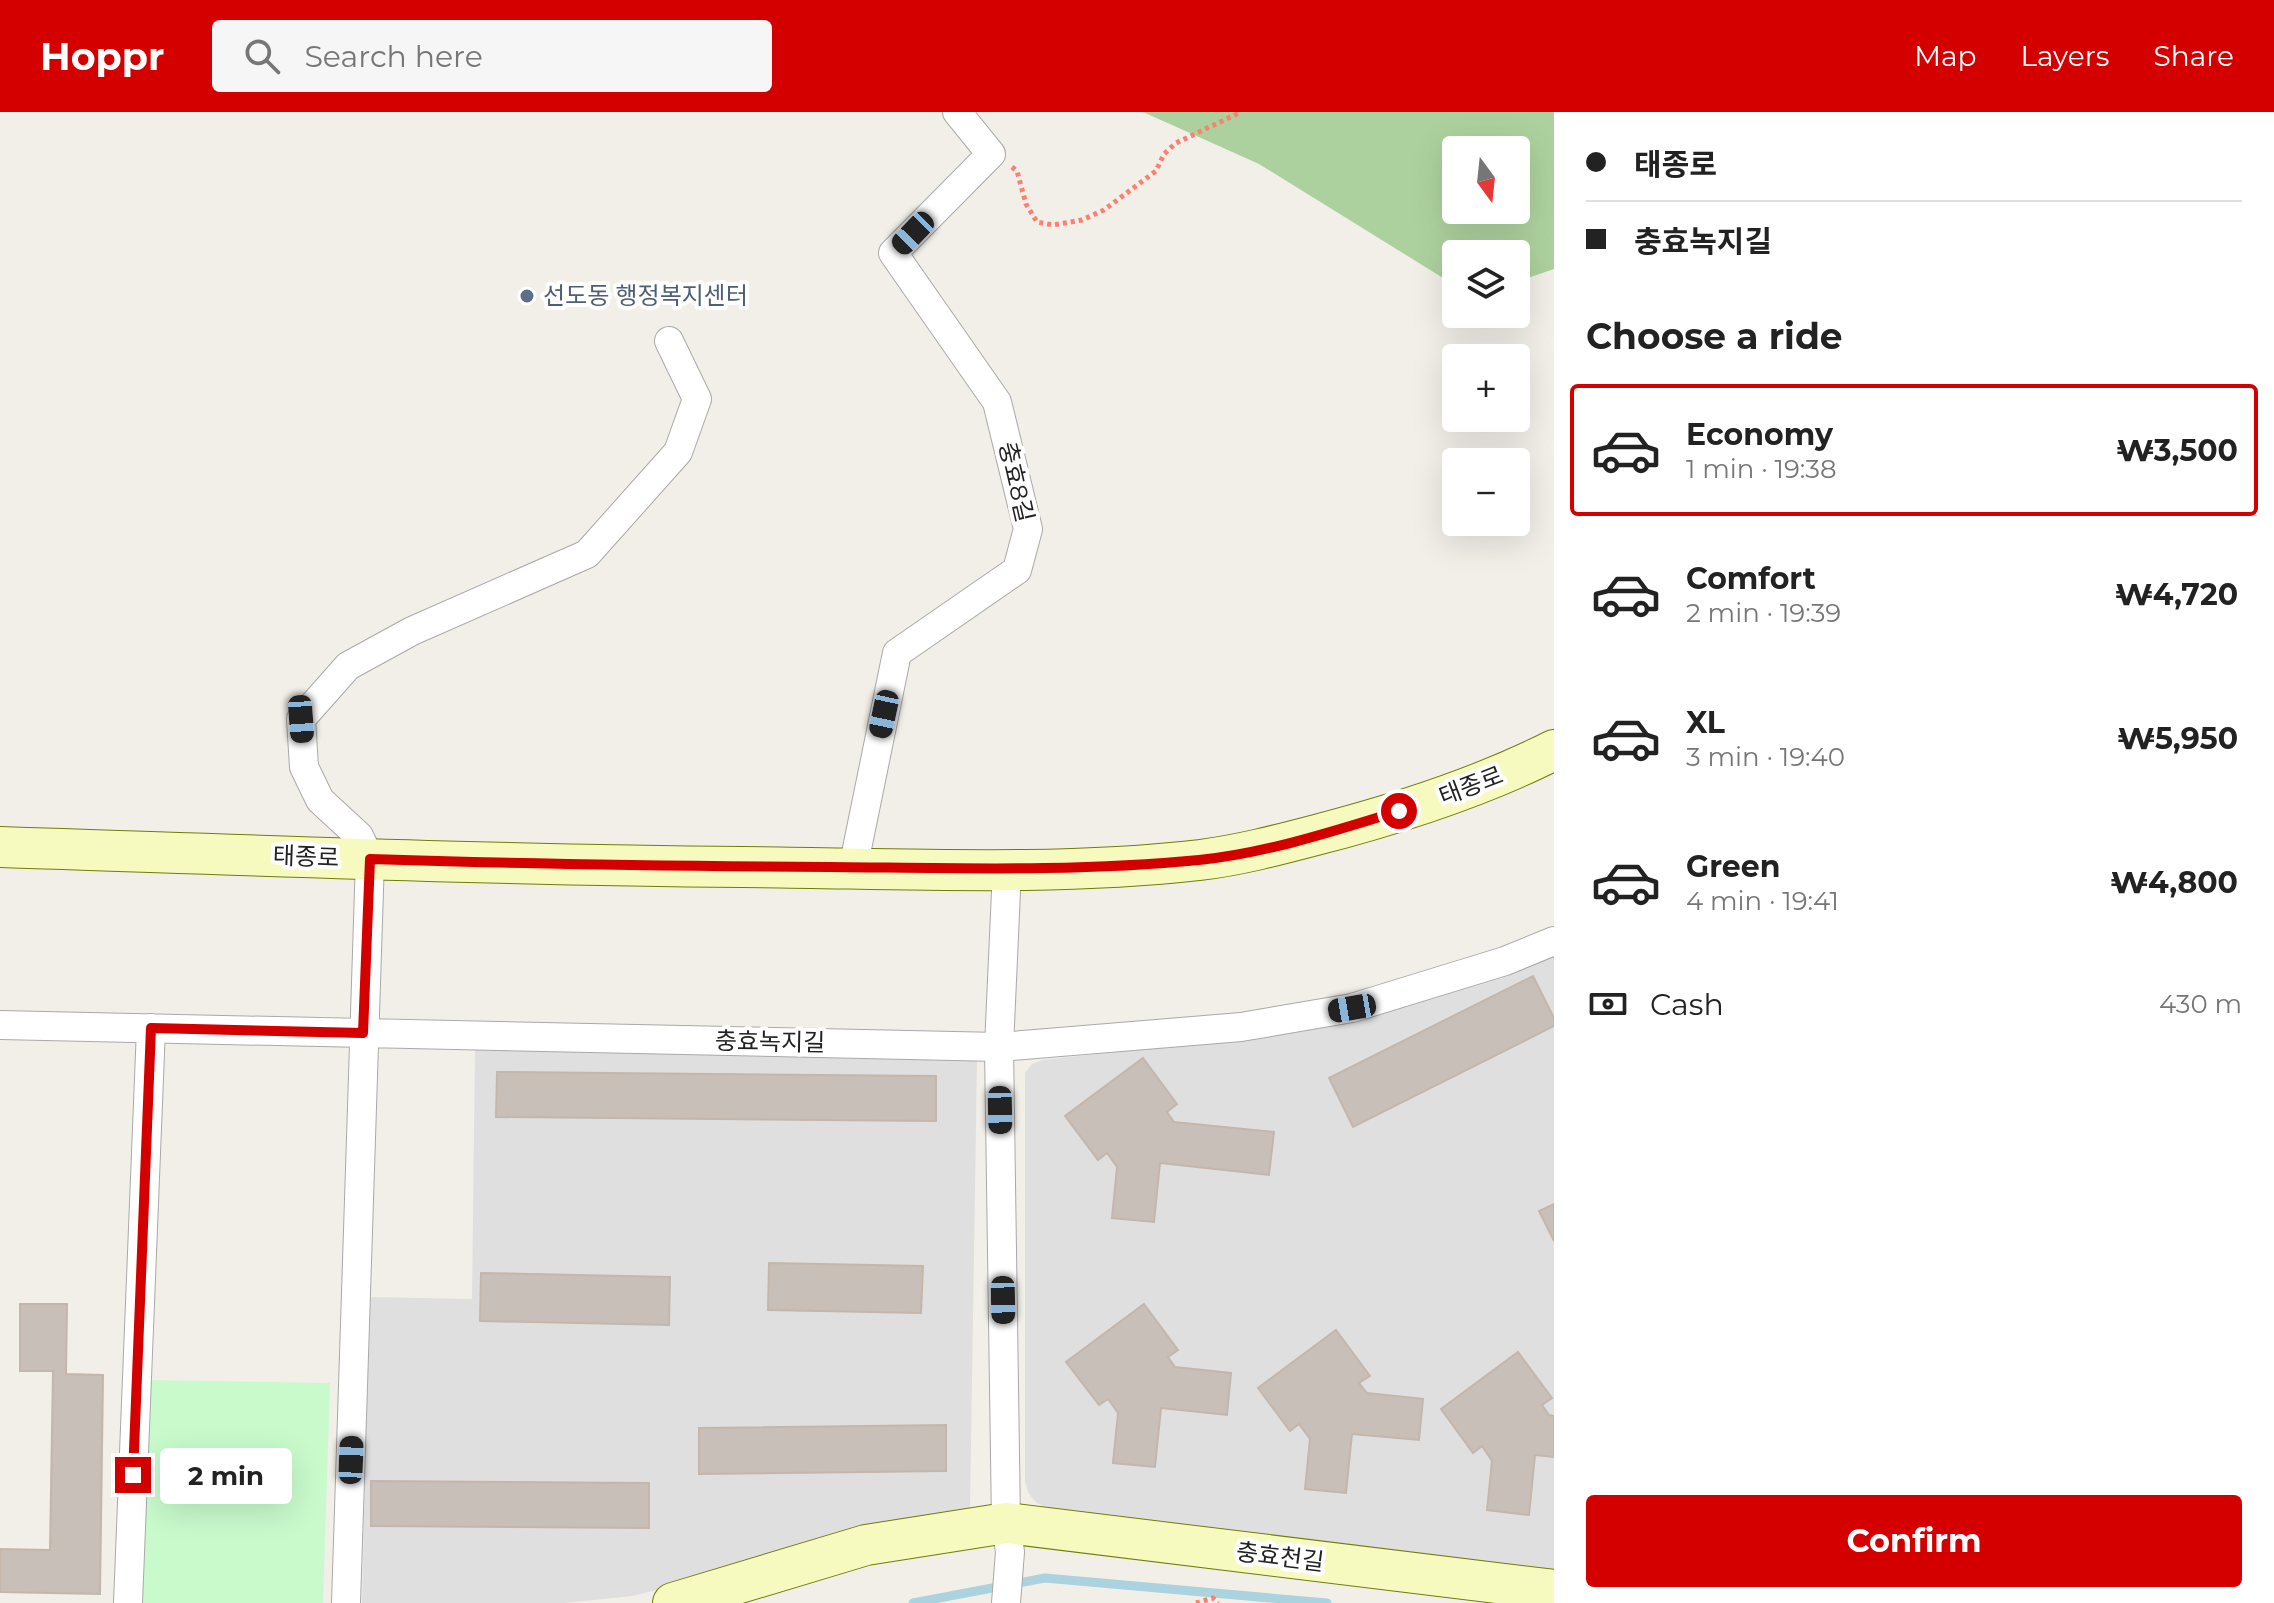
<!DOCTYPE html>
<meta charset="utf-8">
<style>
:root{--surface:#fff;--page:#f6f6f6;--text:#222;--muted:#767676;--line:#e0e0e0;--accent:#d40000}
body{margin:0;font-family:Montserrat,"Noto Sans KR",sans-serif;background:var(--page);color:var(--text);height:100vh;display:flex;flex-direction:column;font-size:30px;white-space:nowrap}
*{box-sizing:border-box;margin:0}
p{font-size:26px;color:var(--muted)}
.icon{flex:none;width:44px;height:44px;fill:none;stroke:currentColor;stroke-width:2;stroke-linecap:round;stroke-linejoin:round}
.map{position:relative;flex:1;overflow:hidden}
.side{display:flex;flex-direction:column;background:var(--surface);width:720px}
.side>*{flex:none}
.banner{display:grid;align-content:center;height:176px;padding:0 32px;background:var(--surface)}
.needle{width:52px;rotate:165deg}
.buttons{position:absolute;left:1442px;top:24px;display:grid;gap:16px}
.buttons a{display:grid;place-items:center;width:88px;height:88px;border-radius:8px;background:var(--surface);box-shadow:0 8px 32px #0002;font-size:40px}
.end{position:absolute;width:36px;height:36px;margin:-18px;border:10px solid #d40000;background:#fff;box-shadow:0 0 0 4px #fff}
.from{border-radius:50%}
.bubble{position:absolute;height:56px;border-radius:8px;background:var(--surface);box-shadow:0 8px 32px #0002;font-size:26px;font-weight:700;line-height:56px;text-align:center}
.car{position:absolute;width:24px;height:48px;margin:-24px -12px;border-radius:10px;box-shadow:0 0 6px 2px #0007;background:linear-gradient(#222 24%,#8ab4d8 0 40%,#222 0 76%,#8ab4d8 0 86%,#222 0)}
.banner b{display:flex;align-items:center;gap:28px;height:76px;font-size:30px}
.banner b+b{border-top:2px solid var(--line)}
.banner i{width:20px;height:20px;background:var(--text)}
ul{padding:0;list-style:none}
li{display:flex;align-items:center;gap:24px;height:132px;margin:0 16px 12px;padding:0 16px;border:4px solid transparent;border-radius:8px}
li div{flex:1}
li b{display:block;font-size:30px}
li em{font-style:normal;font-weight:700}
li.active{border-color:var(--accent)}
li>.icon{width:72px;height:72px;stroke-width:1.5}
h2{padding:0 32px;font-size:36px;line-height:96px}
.pay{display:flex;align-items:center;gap:20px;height:88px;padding:0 32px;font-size:30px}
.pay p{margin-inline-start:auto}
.primary-button{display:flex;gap:16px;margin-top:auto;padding:16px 32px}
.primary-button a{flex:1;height:92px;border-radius:8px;background:var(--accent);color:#fff;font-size:32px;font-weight:700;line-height:92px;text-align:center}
header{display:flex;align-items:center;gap:48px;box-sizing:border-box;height:112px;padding:0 40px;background:var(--accent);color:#fff}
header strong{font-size:38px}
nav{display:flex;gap:44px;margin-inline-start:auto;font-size:28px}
.search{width:560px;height:72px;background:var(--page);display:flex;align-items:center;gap:20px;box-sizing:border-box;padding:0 28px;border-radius:8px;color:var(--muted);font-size:30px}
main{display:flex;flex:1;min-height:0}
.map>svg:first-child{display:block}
.residential{fill:#e0dfdf}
.forest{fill:#add19e;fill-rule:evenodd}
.park{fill:#c8facc}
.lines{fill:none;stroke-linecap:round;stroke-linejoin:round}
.stream{stroke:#aad3df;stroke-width:9}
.building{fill:#c7bfb8;stroke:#c4b6ab;stroke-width:2}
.street-casing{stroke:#a9a9a9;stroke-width:30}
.secondary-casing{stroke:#707d05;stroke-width:42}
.path{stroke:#fa8072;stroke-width:5;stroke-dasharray:4 4;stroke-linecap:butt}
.street{stroke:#fff;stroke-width:28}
.secondary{stroke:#f7fabf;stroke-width:40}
.route{stroke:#d40000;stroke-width:10}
.service-dot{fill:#5c6f8a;stroke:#fff;stroke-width:3}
.labels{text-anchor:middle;stroke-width:8;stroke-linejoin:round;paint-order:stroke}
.service-label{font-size:24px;fill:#4e5e75;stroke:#fff;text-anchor:start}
.street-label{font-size:24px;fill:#222;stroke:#fff}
</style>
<header>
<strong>Hoppr</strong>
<div class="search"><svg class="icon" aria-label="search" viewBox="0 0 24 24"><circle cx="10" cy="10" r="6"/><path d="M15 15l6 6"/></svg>Search here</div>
<nav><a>Map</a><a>Layers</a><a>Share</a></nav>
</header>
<main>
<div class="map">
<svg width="1554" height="1491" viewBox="0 0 1554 1491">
<rect width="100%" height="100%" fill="#f2efe9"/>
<path class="residential" d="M1554,840V1460L1050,1397L1037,1391L1029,1382L1025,1370V961L1032,952L1042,948L1221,929Z
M475,937L977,949L970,1396L633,1484L564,1491H362L369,1185L472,1187Z"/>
<path class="forest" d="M1143,0H1554V157L1516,170V142H1456V174L1259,52ZM1456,38H1516V98H1456Z"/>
<path class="park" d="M148,1268L330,1271L323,1491H138Z"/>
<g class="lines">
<path class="stream" d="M913,1491L1045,1466L1327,1491"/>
</g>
<path class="building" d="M1533,864L1554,906V914L1353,1015L1329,966Z
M1143,946L1177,992L1167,1000L1174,1010L1274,1020L1269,1063L1160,1051L1154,1110L1112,1106L1117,1055L1107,1041L1098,1048L1065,1004Z
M497,960L936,964V1009L496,1005Z
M1554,1092V1129L1539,1099Z
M769,1151L923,1154L921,1201L768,1198Z
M481,1161L670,1165L669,1213L480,1209Z
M20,1192H67L66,1262L103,1263L100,1482L0,1480V1437L50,1438L53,1259H20Z
M1144,1192L1178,1238L1168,1245L1175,1255L1231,1261L1227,1303L1161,1296L1155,1355L1113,1351L1118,1301L1108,1287L1099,1293L1066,1250Z
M1336,1218L1370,1264L1359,1271L1367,1281L1423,1287L1419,1328L1352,1322L1346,1381L1305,1377L1310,1327L1299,1312L1290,1319L1258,1276Z
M1518,1240L1552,1286L1542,1293L1549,1303L1554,1304V1345L1535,1343L1529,1403L1487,1398L1492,1349L1482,1334L1473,1341L1441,1297Z
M946,1313V1359L699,1362V1316Z
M371,1369L649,1371V1416L371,1414Z"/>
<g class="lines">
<defs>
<path id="street" d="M853,756L897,541L1017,458L1028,417L997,290L893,141L991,42L957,0
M0,913L999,935L1241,915L1352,896L1505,849L1554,829
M128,1491L151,916
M346,1491L370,747L359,724L320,688L304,655L301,607L348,554L412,519L587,442L678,340L697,287L669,229
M1006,1491L1010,1440L1006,1411L999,935L1007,757"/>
<path id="secondary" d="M0,735C248,743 495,753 742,755C894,756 1049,765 1200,748C1240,743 1278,733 1316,723C1397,702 1479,676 1554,638
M673,1491L866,1433L1006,1411L1554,1478"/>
</defs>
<use href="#street" class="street-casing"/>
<use href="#secondary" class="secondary-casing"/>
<path class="path" d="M1012,55L1017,59L1026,92L1037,110L1053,113L1082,108L1104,98L1156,59L1164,42L1176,31L1241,0
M1196,1491L1213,1486L1218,1491"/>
<use href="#street" class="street"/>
<use href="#secondary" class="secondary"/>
</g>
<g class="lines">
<path class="route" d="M133,1363L151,916L363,921L370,747C524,752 677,754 830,755C953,756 1077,760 1199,748C1267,741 1334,719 1399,699"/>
</g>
<circle class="service-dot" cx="527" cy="184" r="8"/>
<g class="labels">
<g class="service-label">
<text x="543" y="192">선도동 행정복지센터</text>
</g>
<g class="street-label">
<text transform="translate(1016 370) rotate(77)" y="8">충효8길</text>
<text transform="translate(1471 674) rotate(-21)" y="8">태종로</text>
<text transform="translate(306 745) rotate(2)" y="8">태종로</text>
<text transform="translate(770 930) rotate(1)" y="8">충효녹지길</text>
<text transform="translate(1280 1445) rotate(7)" y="8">충효천길</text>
</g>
</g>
</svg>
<div class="buttons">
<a><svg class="needle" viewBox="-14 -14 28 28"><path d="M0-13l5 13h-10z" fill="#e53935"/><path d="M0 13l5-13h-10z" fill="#767676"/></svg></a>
<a><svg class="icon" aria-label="layers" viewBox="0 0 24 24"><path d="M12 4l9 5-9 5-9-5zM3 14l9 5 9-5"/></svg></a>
<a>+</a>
<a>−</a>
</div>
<i class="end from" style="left:1399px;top:699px"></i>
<i class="end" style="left:133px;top:1363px"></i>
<div class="bubble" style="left:160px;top:1336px;width:132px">2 min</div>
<i class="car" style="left:913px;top:121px;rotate:224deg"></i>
<i class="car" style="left:884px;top:602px;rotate:192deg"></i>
<i class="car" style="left:301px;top:607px;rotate:176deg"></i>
<i class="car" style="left:1352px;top:896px;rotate:260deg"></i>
<i class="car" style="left:1000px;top:998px;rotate:179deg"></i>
<i class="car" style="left:1003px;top:1188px;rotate:179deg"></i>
<i class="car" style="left:351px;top:1348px;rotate:2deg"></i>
</div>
<section class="side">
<div class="banner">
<b><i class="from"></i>태종로</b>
<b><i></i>충효녹지길</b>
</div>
<h2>Choose a ride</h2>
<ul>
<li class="active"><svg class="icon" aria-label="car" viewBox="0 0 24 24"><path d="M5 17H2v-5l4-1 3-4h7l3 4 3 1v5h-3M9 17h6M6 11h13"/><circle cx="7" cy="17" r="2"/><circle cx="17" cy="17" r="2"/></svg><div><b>Economy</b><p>1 min · 19:38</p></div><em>₩3,500</em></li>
<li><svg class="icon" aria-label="car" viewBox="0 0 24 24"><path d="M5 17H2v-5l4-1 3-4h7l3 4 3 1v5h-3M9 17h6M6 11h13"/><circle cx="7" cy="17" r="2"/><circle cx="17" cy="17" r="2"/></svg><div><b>Comfort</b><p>2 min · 19:39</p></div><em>₩4,720</em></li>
<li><svg class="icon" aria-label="car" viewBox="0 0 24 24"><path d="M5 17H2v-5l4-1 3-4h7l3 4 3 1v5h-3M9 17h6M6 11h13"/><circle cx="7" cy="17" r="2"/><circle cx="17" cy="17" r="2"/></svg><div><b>XL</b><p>3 min · 19:40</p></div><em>₩5,950</em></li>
<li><svg class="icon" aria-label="car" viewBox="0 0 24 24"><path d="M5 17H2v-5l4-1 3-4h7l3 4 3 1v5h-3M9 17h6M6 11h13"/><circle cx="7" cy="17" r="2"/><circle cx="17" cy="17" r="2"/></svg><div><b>Green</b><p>4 min · 19:41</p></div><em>₩4,800</em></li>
</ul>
<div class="pay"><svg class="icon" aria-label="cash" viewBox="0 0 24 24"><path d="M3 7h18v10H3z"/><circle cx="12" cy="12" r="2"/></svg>Cash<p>430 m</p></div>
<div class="primary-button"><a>Confirm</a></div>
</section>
</main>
